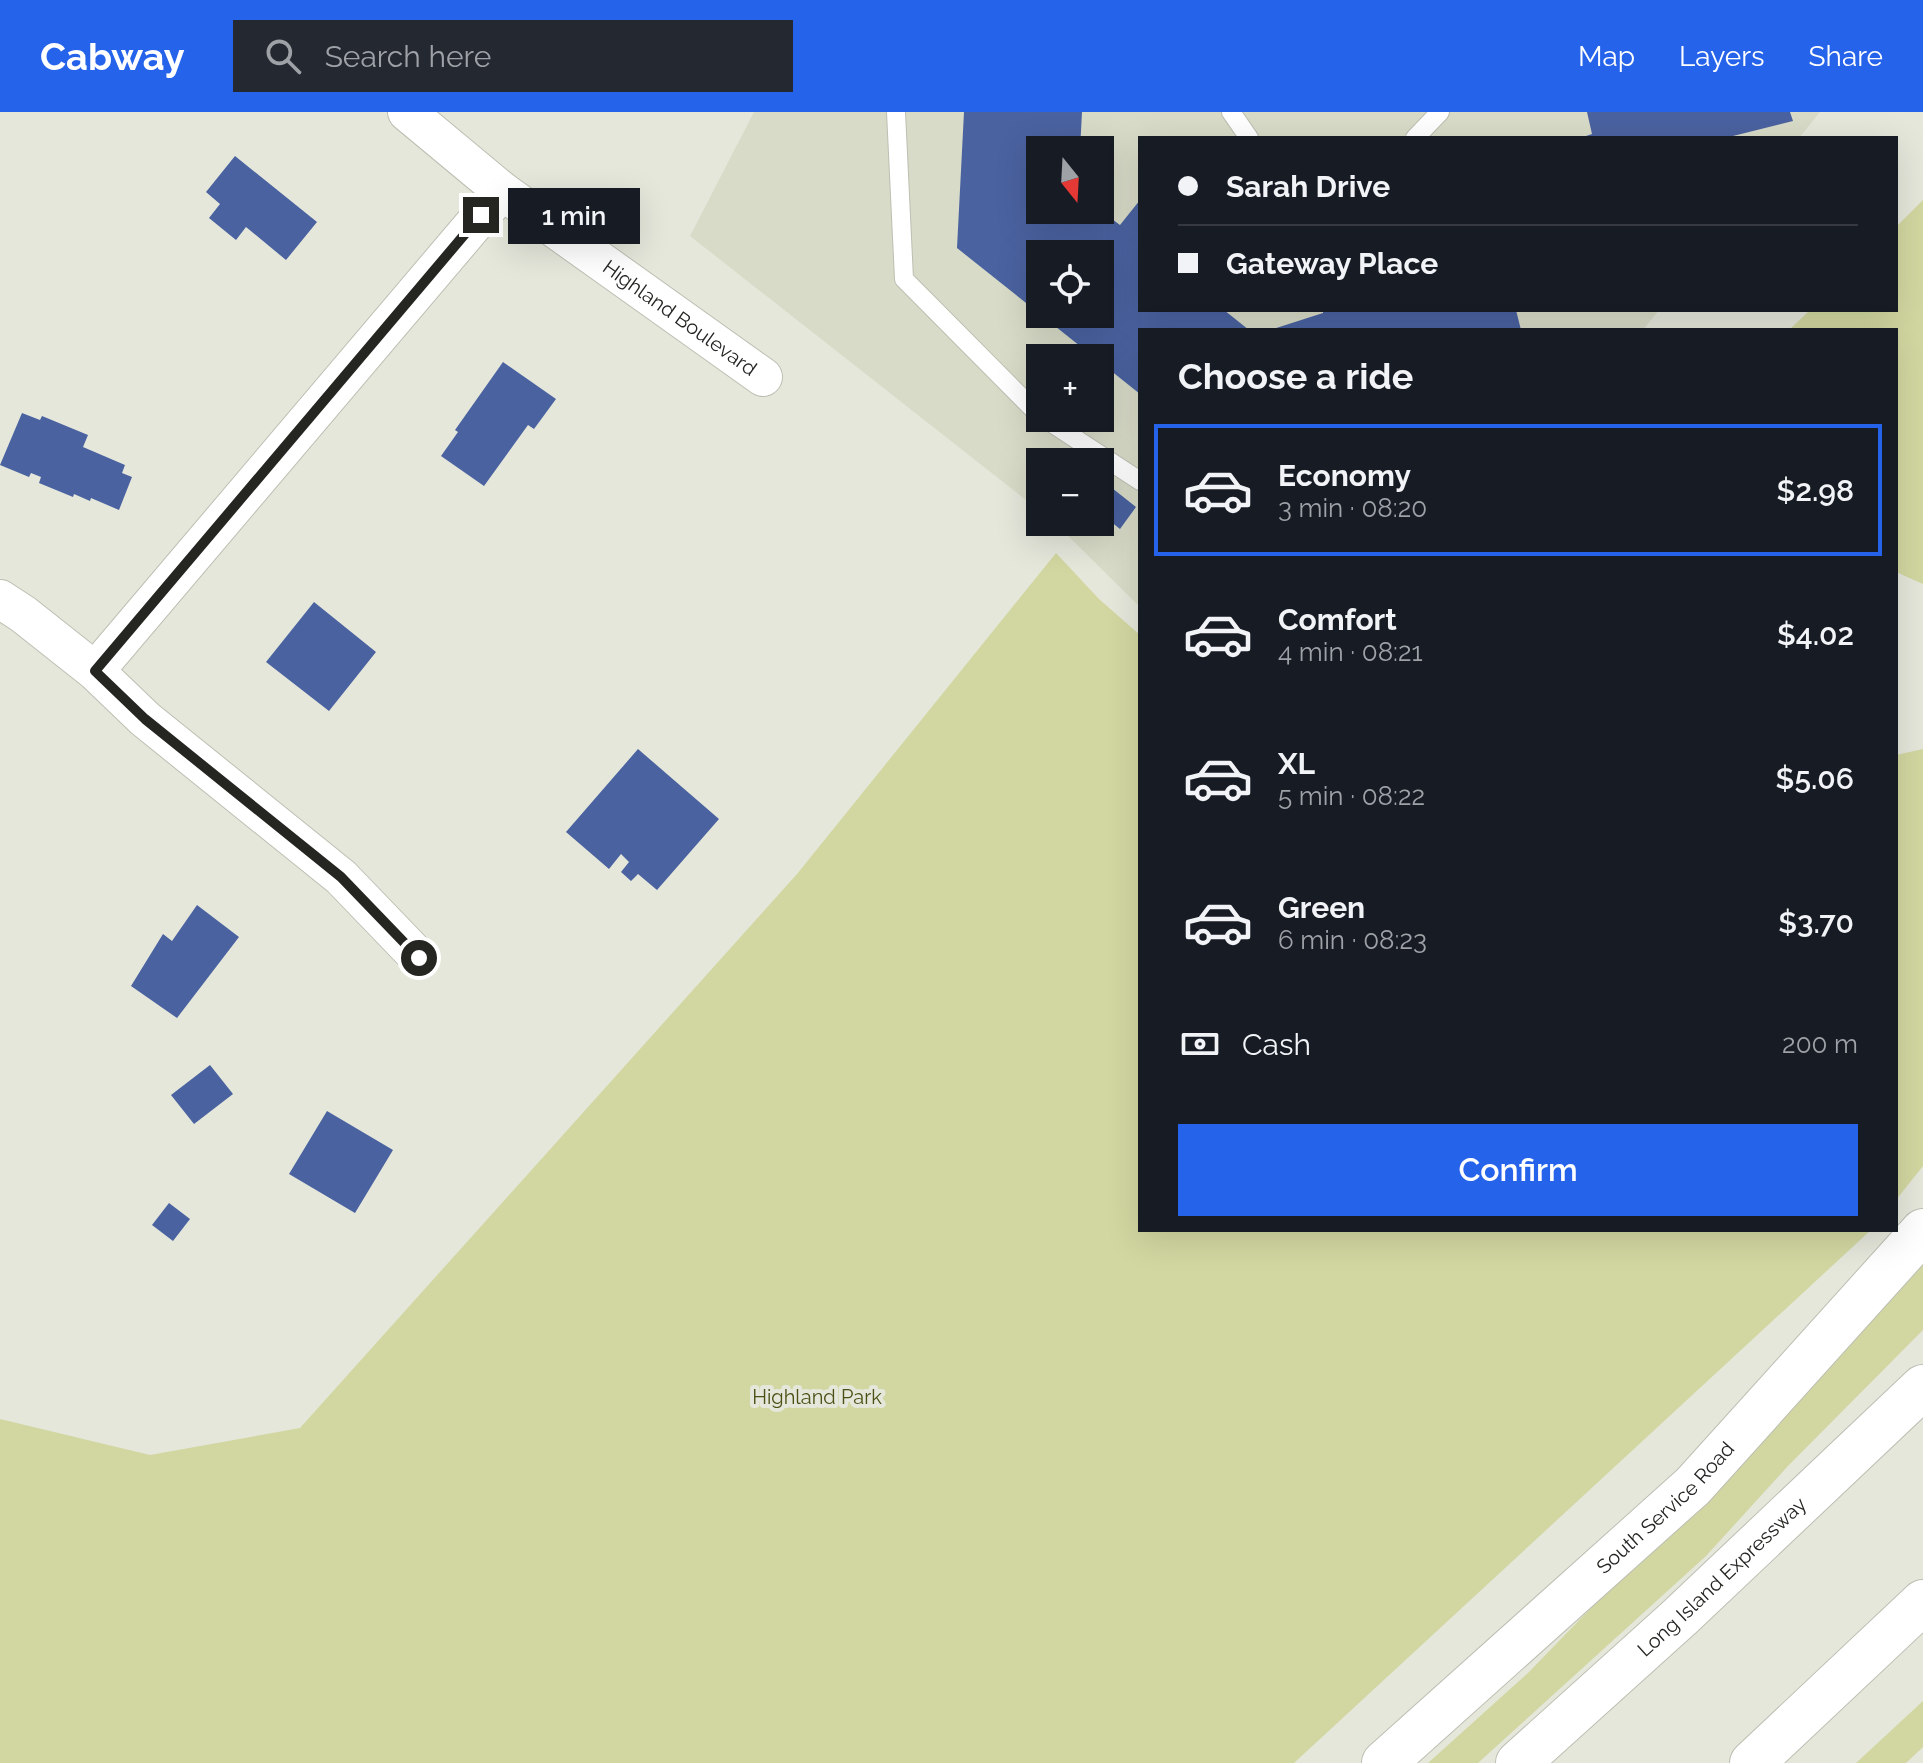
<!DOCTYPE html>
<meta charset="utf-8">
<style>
:root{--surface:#171b24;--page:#242831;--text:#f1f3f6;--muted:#9ea1a6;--line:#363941;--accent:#2563eb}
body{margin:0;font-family:Raleway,sans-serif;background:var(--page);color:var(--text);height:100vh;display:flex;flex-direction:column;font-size:30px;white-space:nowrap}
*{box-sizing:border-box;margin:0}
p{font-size:26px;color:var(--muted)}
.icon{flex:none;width:44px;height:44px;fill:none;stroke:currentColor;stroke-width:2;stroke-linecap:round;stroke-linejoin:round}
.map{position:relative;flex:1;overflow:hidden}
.details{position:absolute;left:1138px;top:216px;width:760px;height:904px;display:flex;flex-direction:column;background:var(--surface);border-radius:0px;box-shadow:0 8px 32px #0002}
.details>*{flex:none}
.banner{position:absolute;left:1138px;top:24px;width:760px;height:176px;border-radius:0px;box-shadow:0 8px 32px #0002;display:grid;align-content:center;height:176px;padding:0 40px;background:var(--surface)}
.needle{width:52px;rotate:162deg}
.buttons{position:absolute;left:1026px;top:24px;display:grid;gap:16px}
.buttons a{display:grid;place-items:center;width:88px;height:88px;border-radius:0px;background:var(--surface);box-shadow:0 8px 32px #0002;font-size:40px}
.end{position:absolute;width:36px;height:36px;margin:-18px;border:10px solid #252521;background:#fff;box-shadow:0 0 0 4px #fff}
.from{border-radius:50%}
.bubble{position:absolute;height:56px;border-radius:0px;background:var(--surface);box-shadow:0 8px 32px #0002;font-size:26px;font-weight:600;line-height:56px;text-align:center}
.banner b{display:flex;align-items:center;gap:28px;height:76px;font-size:30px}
.banner b+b{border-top:2px solid var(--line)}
.banner i{width:20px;height:20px;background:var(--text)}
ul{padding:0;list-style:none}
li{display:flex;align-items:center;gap:24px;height:132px;margin:0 16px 12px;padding:0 24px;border:4px solid transparent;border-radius:0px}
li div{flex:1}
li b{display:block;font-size:30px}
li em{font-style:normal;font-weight:600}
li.on{border-color:var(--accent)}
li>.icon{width:72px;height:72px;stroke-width:1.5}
h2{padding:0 40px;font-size:36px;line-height:96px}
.pay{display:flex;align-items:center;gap:20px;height:88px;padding:0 40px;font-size:30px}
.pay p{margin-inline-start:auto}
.primary-button{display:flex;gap:16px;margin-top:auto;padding:16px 40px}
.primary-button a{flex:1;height:92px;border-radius:0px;background:var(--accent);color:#fff;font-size:32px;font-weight:600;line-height:92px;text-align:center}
header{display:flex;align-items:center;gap:48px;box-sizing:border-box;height:112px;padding:0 40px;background:var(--accent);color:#fff}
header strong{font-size:38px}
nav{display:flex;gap:44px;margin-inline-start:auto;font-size:28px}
.search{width:560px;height:72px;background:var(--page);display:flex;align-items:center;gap:20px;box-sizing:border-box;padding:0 28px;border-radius:0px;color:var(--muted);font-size:30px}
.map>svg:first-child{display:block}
.built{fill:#d8dbc7;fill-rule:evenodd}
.green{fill:#d2d7a1}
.building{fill:#4a62a0;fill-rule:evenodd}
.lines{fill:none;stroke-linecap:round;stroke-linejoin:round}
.service-casing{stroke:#bdbfb3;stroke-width:20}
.minor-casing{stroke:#bdbfb3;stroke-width:40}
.secondary-casing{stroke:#bdbfb3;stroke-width:46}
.motorway-casing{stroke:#bdbfb3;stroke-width:46}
.service{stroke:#fff;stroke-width:18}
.minor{stroke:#fff;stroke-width:38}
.secondary{stroke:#fff;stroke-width:44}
.motorway{stroke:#fff;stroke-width:44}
.route{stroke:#252521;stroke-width:10}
.labels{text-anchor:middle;stroke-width:8;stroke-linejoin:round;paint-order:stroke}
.street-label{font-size:20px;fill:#252521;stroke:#e5e7db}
.park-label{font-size:20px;fill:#4d5014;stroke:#e5e7db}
</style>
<header>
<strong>Cabway</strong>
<div class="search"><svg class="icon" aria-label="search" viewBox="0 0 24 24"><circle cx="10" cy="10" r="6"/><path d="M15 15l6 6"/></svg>Search here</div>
<nav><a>Map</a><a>Layers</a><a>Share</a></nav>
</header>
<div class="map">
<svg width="1923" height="1651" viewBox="0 0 1923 1651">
<rect width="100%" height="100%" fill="#e5e7db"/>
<path class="built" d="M754,0H1820L1799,26H1140V198H1659L1643,218H1140V495L1054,410H1100V350H1040V399L690,124ZM1040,38H1100V98H1040ZM1040,142H1100V202H1040ZM1040,246H1100V306H1040Z"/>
<path class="green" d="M1923,88V472L1896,460V218H1789L1810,198H1896V115Z
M1056,441L1099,487L1140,523V1118H1871L1294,1651H0V1307L150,1343L300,1316L797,762Z
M1923,637V1054L1896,1088V643Z
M1923,1153V1218L1787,1355L1706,1444L1478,1651H1428L1528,1561Z
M1923,1589V1635L1906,1651H1856Z"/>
<path class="building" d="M964,0H1082L1080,38H1040V98H1100L1120,113L1140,88V198H1224L1249,218H1140V282L1100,250V246H1095L957,136ZM1040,142H1100V202H1040Z
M1587,0H1790L1793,9L1725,26H1580L1592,22Z
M235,44L317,110L286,148L246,115L236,128L209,106L220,92L206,80Z
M1323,198H1516L1521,218H1270L1323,201Z
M503,250L556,287L534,317L528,313L484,374L441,344L458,320L455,318Z
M22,301L40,308L42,304L88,323L83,335L125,353L122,361L132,365L119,398L91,386L90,389L74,382L73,385L39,371L41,365L31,361L29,365L0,353Z
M1112,376L1136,395L1120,417L1100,401V391Z
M314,490L376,540L329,599L266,550Z
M638,637L719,707L657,778L638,762L631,769L621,760L629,750L621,742L609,757L566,720Z
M197,793L239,825L177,906L131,874L163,822L172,829Z
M210,953L233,982L194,1012L171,983Z
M327,999L393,1038L355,1101L289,1062Z
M169,1091L190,1107L173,1129L152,1113Z"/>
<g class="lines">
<defs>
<path id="service" d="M896,0L904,167L1040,304
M1231,0L1249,26
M1415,26L1440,0
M1044,306L1140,369"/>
<g id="minor">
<path id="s1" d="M407,0L502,79L763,265"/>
<path d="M0,487L23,502L95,559L145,607L341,765L419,846"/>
<path d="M95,559L502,79"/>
</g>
<g id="secondary">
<path id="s2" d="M1384,1651L1693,1374L1923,1119"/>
</g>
<g id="motorway">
<path id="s3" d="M1518,1651L1680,1505L1923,1275"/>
<path d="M1752,1651L1923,1490"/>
</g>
</defs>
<use href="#service" class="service-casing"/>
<use href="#minor" class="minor-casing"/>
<use href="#secondary" class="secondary-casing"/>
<use href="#motorway" class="motorway-casing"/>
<use href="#service" class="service"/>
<use href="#minor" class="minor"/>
<use href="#secondary" class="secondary"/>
<use href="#motorway" class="motorway"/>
</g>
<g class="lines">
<path class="route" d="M419,846L341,765L145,607L95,559L481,103"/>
</g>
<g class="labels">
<g class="street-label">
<text dy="7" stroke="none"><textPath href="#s1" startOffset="342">Highland Boulevard</textPath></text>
<text dy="7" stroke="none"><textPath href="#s2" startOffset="380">South Service Road</textPath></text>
<text dy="7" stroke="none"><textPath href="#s3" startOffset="276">Long Island Expressway</textPath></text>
</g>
<g class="park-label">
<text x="817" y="1292">Highland Park</text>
</g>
</g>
</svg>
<div class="buttons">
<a><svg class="needle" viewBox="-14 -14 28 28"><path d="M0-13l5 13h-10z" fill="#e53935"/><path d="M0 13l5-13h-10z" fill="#9ea1a6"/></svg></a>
<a><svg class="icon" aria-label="locate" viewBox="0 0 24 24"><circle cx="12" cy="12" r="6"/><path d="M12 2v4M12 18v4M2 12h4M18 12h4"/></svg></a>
<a>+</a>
<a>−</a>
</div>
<i class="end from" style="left:419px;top:846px"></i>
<i class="end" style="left:481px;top:103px"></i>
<div class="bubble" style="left:508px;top:76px;width:132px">1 min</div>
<div class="banner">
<b><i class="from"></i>Sarah Drive</b>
<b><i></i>Gateway Place</b>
</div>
<section class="details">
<h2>Choose a ride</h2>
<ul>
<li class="on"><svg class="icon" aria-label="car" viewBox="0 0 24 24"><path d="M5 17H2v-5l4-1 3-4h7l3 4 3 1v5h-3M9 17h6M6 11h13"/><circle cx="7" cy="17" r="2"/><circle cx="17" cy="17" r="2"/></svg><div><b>Economy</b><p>3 min · 08:20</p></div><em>$2.98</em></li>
<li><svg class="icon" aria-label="car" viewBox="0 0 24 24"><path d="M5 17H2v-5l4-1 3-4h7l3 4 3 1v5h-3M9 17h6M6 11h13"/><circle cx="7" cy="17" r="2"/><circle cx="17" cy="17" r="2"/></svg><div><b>Comfort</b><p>4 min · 08:21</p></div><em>$4.02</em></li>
<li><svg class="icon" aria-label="car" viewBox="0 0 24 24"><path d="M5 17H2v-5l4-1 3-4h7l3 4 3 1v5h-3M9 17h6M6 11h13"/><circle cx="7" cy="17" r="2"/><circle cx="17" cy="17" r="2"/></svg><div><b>XL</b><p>5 min · 08:22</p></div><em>$5.06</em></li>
<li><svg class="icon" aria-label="car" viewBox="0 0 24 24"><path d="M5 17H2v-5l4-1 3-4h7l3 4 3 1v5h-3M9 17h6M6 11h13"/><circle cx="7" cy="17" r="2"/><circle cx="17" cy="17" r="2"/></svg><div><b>Green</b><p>6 min · 08:23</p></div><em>$3.70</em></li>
</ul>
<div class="pay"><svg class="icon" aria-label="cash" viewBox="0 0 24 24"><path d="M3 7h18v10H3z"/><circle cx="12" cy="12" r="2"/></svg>Cash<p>200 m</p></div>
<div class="primary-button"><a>Confirm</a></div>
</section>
</div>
